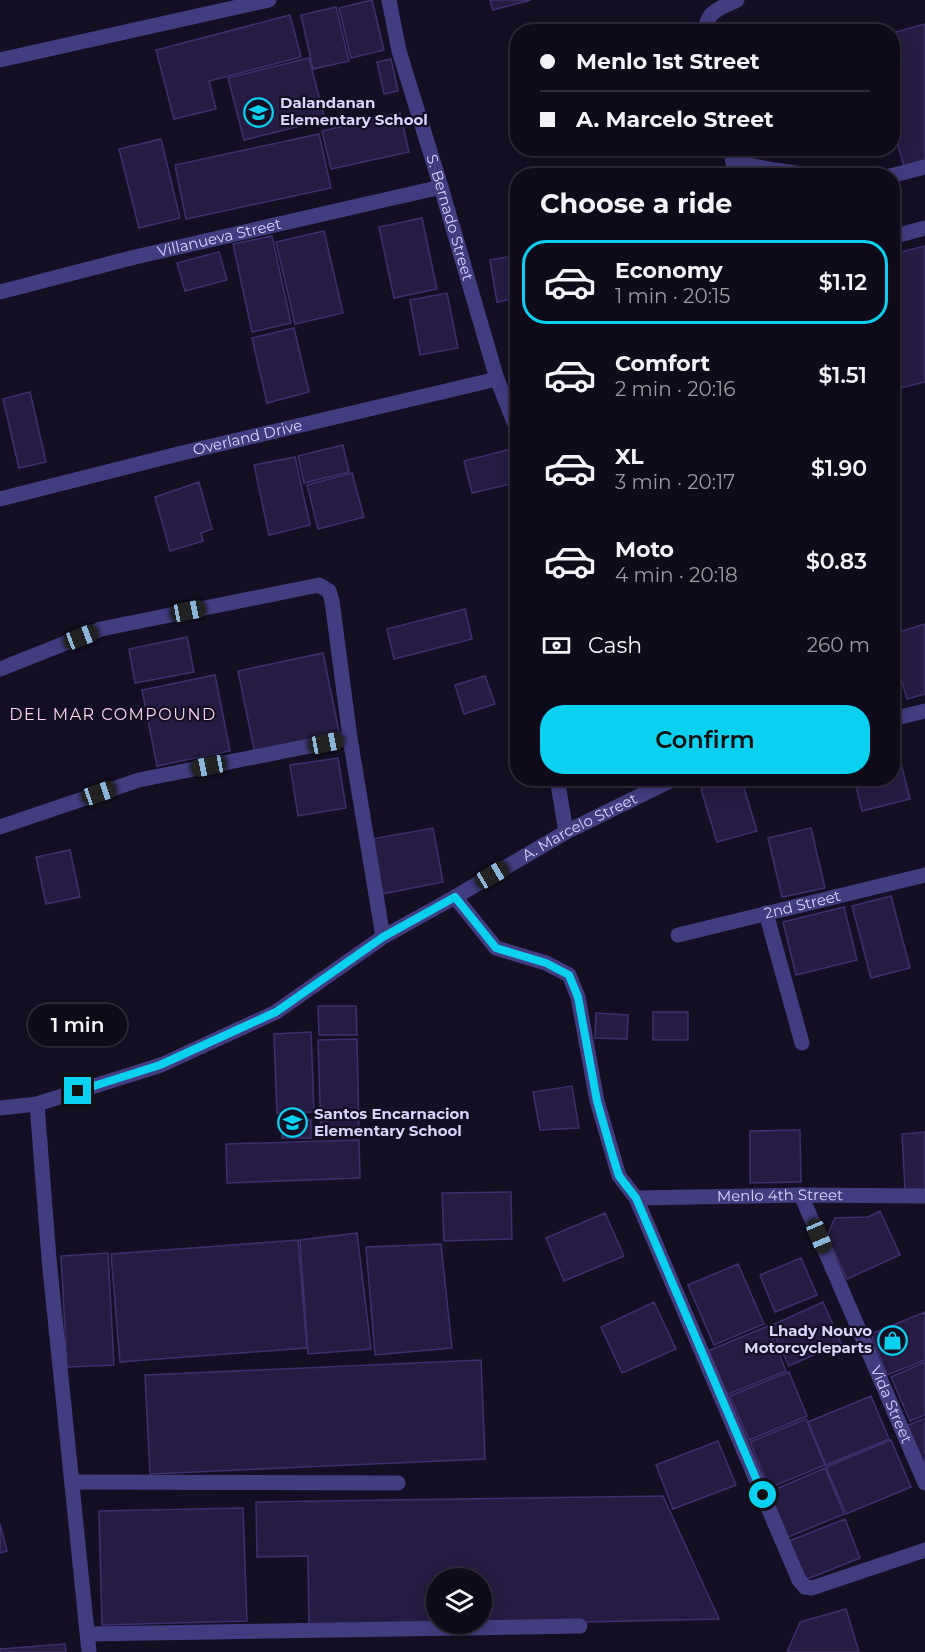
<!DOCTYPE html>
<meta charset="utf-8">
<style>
:root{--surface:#0f0b1a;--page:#181423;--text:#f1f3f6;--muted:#9b9ba2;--line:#2f2b39;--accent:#0bd1f1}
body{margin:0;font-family:Montserrat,sans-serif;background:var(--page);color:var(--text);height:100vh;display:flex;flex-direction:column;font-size:22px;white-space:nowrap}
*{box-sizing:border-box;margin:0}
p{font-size:20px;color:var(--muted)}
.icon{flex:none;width:33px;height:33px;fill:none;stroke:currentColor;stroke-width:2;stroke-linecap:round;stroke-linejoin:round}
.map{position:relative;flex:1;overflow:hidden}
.sheet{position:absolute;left:510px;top:168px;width:390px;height:618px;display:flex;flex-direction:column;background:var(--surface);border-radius:24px;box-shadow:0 3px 15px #0003,0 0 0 2px var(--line)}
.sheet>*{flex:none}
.top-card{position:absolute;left:510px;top:24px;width:390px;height:132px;border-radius:24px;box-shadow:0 3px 15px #0003,0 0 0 2px var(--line);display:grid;align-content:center;height:132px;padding:0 30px;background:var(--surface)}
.buttons{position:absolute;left:426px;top:1568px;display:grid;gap:12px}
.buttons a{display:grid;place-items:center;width:66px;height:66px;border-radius:50%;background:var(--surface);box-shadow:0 3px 15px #0003,0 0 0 2px var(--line);font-size:30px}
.end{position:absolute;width:27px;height:27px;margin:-14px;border:8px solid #0bd1f1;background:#111;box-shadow:0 0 0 3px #111}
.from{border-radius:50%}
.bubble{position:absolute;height:42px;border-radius:21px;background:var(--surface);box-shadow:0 3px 15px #0003,0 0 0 2px var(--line);font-size:20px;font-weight:600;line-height:42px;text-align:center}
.car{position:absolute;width:18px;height:36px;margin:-18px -9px;border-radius:8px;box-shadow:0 0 4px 2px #0007;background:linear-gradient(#222 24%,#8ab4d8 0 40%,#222 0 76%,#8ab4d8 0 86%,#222 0)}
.top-card b{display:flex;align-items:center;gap:21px;height:57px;font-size:22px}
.top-card b+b{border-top:2px solid var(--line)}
.top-card i{width:15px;height:15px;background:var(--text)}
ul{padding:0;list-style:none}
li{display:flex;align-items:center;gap:18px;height:84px;margin:0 12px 9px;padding:0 18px;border:3px solid transparent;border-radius:24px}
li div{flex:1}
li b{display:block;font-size:22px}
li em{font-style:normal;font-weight:600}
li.active{border-color:var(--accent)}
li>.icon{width:54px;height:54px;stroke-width:1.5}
h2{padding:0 30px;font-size:27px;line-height:72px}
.pay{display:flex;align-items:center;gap:15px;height:66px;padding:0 30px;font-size:22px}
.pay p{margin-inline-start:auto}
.button{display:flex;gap:12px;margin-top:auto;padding:12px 30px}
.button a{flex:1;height:69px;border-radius:24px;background:var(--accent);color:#111;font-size:24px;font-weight:600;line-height:69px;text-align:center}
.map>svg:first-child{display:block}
.building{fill:#261c43;stroke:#3e306e;stroke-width:1.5;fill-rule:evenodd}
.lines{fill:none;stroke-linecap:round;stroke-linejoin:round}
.minor{stroke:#423d80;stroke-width:15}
.route{stroke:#0bd1f1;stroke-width:8}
.labels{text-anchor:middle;stroke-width:4.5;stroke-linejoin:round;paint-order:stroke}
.poi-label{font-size:15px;font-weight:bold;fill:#dad4fd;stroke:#140f23;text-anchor:start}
.street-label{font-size:15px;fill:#dad4fd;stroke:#140f23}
.neighbourhood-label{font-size:16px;letter-spacing:1.5px;fill:#fdd6ed;stroke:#140f23}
</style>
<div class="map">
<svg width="925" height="1652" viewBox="0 0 925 1652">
<rect width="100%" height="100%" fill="#140f23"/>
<path class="building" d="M372,0L384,50L351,58L339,8Z
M490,0H531L493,10Z
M336,7L349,61L313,69L301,15Z
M290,15L301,57L209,81L216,109L174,119L156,50Z
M925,24V165L905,170L892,125V33Z
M309,58L325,120L244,140L228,78Z
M391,59L398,91L384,94L377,62Z
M400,113L409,152L331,169L322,131Z
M319,134L331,188L186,219L175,165Z
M161,139L180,218L139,228L119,149Z
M422,218L437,289L394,298L379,227Z
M324,231L343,313L295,324L276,242Z
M272,236L291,323L252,332L233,244Z
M925,246V382L892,390V254Z
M219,252L227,280L185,291L177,263Z
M518,255V298L497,302L490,260Z
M447,293L458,348L420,355L410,300Z
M294,328L309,392L267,403L252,338Z
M30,392L46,462L19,468L3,399Z
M343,445L349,472L304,483L298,456Z
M511,449L518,473V482L472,493L464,461Z
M295,457L310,525L269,535L254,465Z
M352,473L364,517L318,529L307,485Z
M199,482L212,529L201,533L203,541L170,551L155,497Z
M465,609L472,639L394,659L387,629Z
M925,624V694L907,699L892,648V634Z
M187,637L194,672L135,683L129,649Z
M323,653L340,737L255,754L238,671Z
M215,675L230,751L157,766L142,690Z
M485,676L495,704L464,714L455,685Z
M895,740L910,799L862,811L854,778H892V741Z
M338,758L346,808L298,816L290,765Z
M738,778H741L757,831L717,842L701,789Z
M433,828L443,882L382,894L372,839Z
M811,828L825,888L782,897L768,838Z
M70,850L80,897L46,904L36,857Z
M891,896L910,968L871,978L852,906Z
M844,907L857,960L796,975L783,922Z
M318,1006H356L357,1035H319Z
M653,1012H688V1040H653Z
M596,1013L628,1015L627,1039L595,1038Z
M311,1032L314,1112L277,1113L274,1034Z
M357,1039L359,1135L321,1136L318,1040Z
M572,1086L579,1128L540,1130L533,1092Z
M283,1120H311V1138H282Z
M800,1130L801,1182L750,1183V1131Z
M925,1132V1189L905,1190L902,1134Z
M359,1140L360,1178L227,1183L226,1144Z
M511,1192L512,1239L444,1241L442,1193Z
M880,1211L900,1255L847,1279L827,1236L835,1218L868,1217Z
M605,1213L624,1256L564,1281L546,1238Z
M357,1233L371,1349L308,1354L300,1240Z
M298,1240L307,1348L120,1362L111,1254Z
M441,1244L452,1348L375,1355L366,1247Z
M108,1253L114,1365L67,1367L61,1256Z
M801,1258L817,1295L775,1312L760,1275Z
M738,1264L764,1324L714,1345L688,1285Z
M654,1302L676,1349L622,1373L601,1327Z
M823,1302L841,1343L789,1366L770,1326Z
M925,1312V1360L887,1375L871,1334Z
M768,1326L786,1371L726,1395L708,1351Z
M481,1360L485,1459L150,1474L145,1375Z
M925,1362V1415L910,1421L891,1377Z
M789,1372L807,1416L749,1440L730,1396Z
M871,1396L889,1439L826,1465L808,1422Z
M925,1418V1466L907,1426Z
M806,1419L825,1465L769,1488L750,1442Z
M891,1440L911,1487L846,1514L826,1467Z
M718,1441L736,1485L673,1509L656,1465Z
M825,1468L844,1514L788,1537L769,1492Z
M663,1496L719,1619L309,1628L308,1556L257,1557L256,1502ZM436,1578H482V1623H436Z
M243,1508L247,1621L102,1625L99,1511Z
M845,1519L860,1558L805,1580L789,1541Z
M0,1524L7,1551L0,1553Z
M846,1609L859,1652H787L800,1622Z
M65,1644L66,1652H0V1649Z"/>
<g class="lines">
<g class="minor">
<path id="s1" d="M389,0L399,51L441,187L497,379L518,432"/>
<path d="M707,32C703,12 723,7 737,0"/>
<path d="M0,60L269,0"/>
<path d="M730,148L736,176"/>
<path d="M733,162L775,170L816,176"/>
<path d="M890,176L925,167"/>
<path d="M892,237L925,228"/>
<path id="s2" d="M0,292L135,257L441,187"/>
<path id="s3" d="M0,499L182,453L497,379"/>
<path d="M0,669L101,629L319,585L329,591L332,601L350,738L383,937"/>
<path d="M892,719L925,711"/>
<path d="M557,778L566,832"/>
<path d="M0,827L139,780L350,738"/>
<path d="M455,897L496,948L546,963L569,975L578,997L597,1101L619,1176L636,1198L799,1580L805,1587L812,1588L925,1550"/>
<path d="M766,913L802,1043"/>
<path id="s4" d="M678,935L925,875"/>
<path d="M37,1104L49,1259L89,1652"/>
<path id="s5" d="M0,1108L37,1104L161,1065L276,1012L383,937L455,897L566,832L676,778"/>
<path id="s6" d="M801,1195L925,1483"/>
<path id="s7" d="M636,1198L801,1195L925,1196"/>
<path d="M72,1482L398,1483"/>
<path d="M88,1634L580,1626"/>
</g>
</g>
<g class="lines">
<path class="route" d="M78,1091L160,1065L276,1012L383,937L455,897L496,948L546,963L569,975L578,997L597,1101L613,1157L619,1176L636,1198L763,1495"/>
</g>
<defs>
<symbol id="school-ring" viewBox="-11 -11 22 22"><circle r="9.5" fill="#140f23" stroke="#0bd1f1" stroke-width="1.5"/><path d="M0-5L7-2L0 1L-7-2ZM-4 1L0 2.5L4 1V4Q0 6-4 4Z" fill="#0bd1f1"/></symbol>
<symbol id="shop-ring" viewBox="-11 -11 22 22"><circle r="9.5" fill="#140f23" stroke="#0bd1f1" stroke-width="1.5"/><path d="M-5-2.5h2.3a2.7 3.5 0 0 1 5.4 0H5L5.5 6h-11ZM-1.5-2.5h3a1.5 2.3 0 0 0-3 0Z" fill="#0bd1f1"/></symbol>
</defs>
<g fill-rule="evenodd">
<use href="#school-ring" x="242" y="96" width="33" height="33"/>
<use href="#school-ring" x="276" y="1106" width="33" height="33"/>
<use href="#shop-ring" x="876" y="1324" width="33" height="33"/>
</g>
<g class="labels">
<g class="poi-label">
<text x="280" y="108">Dalandanan<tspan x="280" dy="17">Elementary School</tspan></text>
<text x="314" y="1119">Santos Encarnacion<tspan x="314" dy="17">Elementary School</tspan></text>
<text x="872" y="1336" text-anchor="end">Lhady Nouvo<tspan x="872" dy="17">Motorcycleparts</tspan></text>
</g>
<g class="street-label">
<text dy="5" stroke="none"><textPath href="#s1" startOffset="226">S. Bernado Street</textPath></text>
<text dy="5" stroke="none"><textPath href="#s2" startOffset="226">Villanueva Street</textPath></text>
<text dy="5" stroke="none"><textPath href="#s3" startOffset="255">Overland Drive</textPath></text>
<text dy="5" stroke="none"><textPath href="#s5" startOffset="650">A. Marcelo Street</textPath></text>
<text dy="5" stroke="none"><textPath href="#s4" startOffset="128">2nd Street</textPath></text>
<text dy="5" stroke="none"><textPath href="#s7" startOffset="144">Menlo 4th Street</textPath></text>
<text dy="5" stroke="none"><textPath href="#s6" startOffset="228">Vida Street</textPath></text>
</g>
<g class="neighbourhood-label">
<text x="113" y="720">DEL MAR COMPOUND</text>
</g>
</g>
</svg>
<div class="buttons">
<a><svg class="icon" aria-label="layers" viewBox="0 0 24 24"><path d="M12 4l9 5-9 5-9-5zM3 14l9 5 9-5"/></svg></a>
</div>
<i class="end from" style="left:763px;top:1495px"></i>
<i class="end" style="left:78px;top:1091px"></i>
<div class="bubble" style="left:28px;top:1004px;width:99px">1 min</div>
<i class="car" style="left:188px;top:611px;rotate:79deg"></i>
<i class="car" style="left:81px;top:637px;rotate:69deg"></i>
<i class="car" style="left:326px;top:743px;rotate:79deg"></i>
<i class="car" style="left:209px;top:766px;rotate:259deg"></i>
<i class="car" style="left:99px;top:793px;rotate:71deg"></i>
<i class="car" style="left:492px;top:875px;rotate:60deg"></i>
<i class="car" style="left:819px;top:1236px;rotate:157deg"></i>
<div class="top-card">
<b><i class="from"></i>Menlo 1st Street</b>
<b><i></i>A. Marcelo Street</b>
</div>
<section class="sheet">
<h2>Choose a ride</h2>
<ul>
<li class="active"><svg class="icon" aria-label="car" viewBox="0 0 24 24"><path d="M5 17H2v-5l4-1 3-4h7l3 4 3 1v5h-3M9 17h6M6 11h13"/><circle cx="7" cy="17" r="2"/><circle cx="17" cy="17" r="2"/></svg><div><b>Economy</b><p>1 min · 20:15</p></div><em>$1.12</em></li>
<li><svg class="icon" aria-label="car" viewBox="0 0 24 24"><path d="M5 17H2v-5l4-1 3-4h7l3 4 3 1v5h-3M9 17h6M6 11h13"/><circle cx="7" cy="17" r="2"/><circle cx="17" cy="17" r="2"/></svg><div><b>Comfort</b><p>2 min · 20:16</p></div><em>$1.51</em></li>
<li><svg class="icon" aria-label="car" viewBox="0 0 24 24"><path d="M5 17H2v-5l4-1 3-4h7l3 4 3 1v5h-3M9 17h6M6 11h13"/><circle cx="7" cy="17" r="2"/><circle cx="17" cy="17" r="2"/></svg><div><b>XL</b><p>3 min · 20:17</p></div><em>$1.90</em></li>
<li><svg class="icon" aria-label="car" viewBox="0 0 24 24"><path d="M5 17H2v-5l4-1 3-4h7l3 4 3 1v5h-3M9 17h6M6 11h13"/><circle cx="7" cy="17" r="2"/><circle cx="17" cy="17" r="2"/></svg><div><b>Moto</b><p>4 min · 20:18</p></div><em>$0.83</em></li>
</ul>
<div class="pay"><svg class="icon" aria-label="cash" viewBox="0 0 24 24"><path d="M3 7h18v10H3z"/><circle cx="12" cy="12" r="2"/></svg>Cash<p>260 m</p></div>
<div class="button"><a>Confirm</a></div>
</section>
</div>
